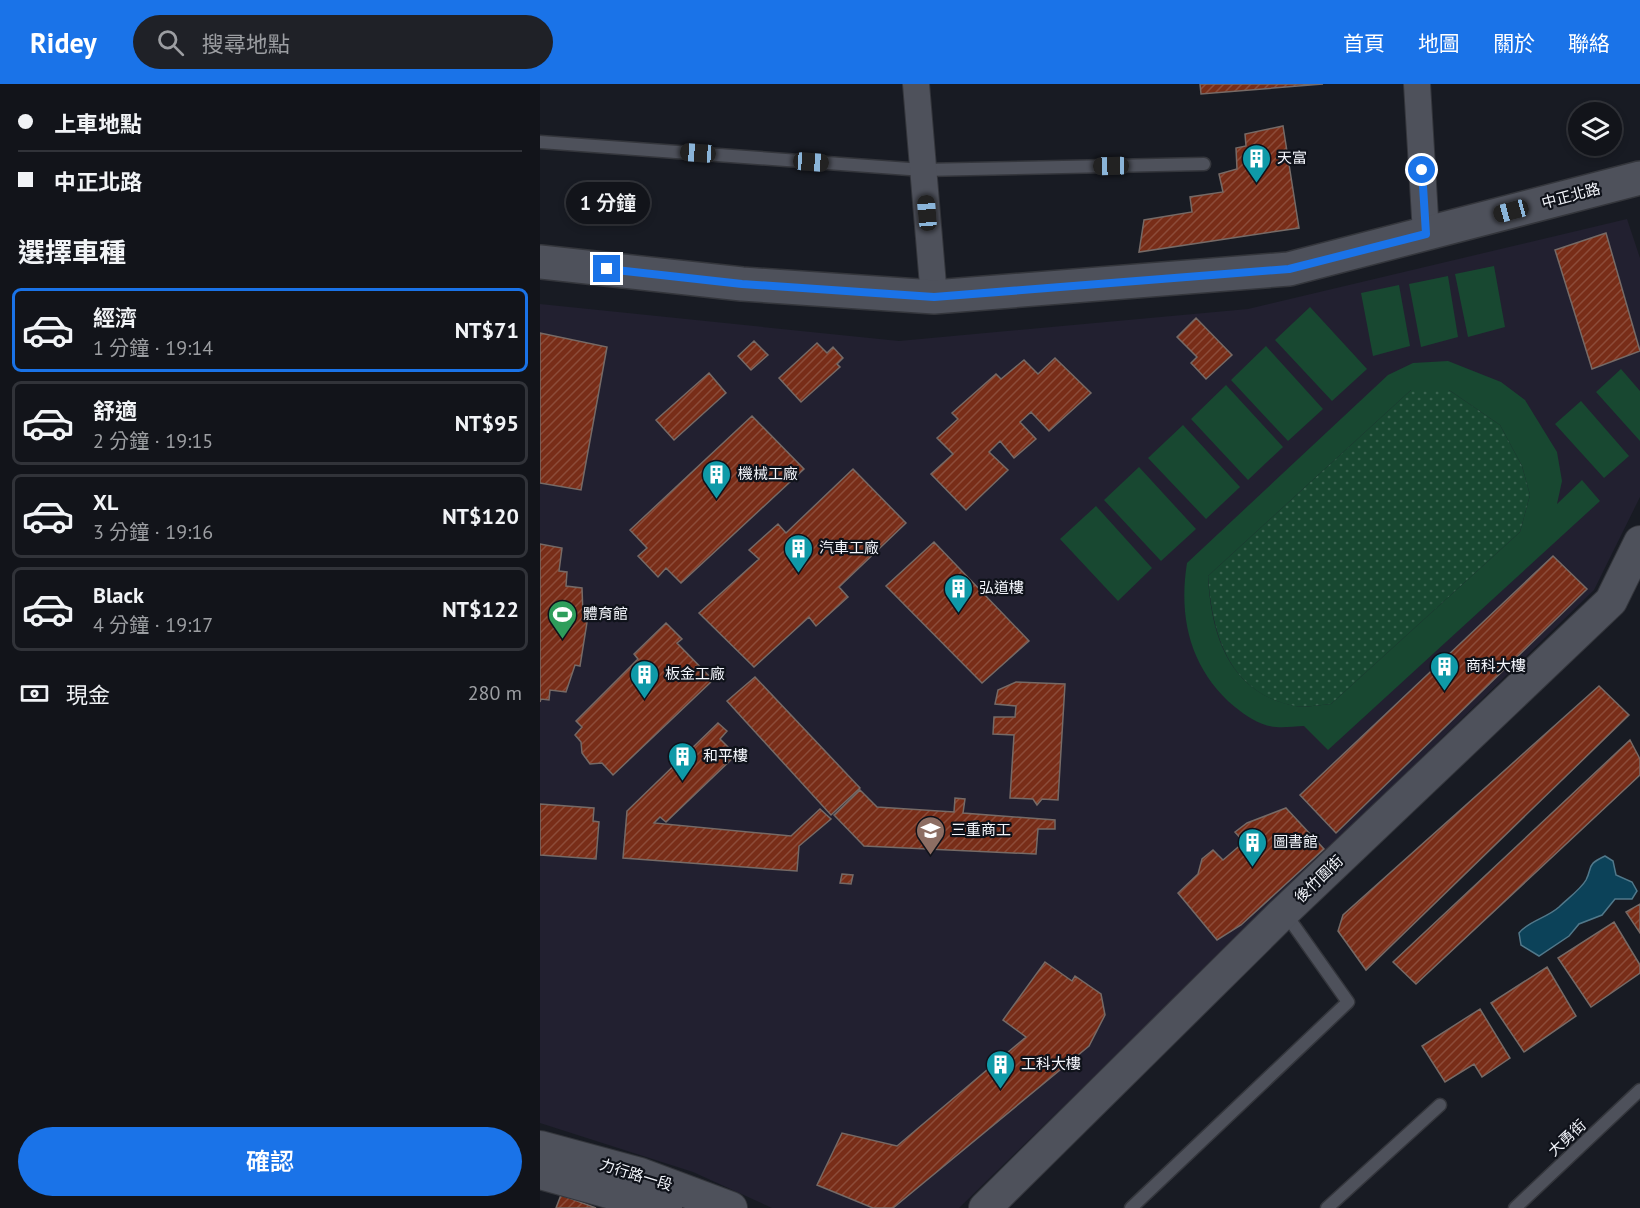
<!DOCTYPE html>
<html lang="zh-TW">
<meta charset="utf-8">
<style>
:root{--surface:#12141a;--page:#1f2127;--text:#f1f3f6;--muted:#9c9ea2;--line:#313339;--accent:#1a73e8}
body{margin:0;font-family:"PT Sans","Noto Sans TC",sans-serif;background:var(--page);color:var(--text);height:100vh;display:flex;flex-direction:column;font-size:22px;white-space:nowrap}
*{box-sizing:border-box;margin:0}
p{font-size:20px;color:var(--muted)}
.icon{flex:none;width:33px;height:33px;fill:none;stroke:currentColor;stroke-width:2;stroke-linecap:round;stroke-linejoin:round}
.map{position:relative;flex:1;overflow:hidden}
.sheet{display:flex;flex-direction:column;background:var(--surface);width:540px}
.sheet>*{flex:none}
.hud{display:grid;align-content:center;height:132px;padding:0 18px;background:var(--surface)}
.fabs{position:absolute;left:1028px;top:18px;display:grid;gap:12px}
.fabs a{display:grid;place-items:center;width:54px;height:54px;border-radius:50%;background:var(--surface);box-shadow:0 3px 9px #0003,0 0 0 2px var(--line);font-size:30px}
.end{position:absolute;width:27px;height:27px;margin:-14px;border:8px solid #1a73e8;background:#fff;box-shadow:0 0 0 3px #fff}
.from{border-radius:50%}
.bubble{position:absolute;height:42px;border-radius:21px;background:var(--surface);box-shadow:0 3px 9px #0003,0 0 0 2px var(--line);font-size:20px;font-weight:600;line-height:42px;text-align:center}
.car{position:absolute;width:18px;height:36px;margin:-18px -9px;border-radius:8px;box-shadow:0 0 4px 2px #0007;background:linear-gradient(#222 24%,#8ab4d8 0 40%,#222 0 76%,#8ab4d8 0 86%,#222 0)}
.hud b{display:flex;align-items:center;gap:21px;height:57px;font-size:22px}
.hud b+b{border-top:2px solid var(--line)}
.hud i{width:15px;height:15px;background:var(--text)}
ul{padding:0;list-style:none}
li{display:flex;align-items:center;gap:18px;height:84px;margin:0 12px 9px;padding:0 6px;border:3px solid var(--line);border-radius:9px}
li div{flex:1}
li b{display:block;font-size:22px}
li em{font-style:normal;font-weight:600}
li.current{border-color:var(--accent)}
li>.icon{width:54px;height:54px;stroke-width:1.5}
h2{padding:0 18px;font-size:27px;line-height:72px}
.pay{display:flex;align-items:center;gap:15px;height:66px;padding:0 18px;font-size:22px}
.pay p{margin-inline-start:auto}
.action{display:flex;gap:12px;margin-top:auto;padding:12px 18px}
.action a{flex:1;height:69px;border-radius:36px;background:var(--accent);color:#fff;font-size:24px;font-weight:600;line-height:69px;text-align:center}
header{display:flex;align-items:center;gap:36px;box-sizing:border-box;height:84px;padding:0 30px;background:var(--accent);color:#fff}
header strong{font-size:28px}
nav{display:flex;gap:33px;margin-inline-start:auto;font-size:21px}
.search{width:420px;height:54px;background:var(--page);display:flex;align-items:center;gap:15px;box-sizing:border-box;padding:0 21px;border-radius:33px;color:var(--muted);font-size:22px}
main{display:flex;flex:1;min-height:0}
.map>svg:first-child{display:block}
.education{fill:#222030}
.grass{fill:url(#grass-dots)}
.green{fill:#184831;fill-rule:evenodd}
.water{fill:#0c4259;stroke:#51788a;stroke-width:1.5}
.building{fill:url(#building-hatch);stroke:#766a66;stroke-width:1.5}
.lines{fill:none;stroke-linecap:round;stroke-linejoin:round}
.service-casing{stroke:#34363c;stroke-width:15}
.minor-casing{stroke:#34363c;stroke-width:28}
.tertiary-casing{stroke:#34363c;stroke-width:34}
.secondary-casing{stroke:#34363c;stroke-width:36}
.service{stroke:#4e515b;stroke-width:12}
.minor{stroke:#4e515b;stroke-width:26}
.tertiary{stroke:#4e515b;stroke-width:32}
.secondary{stroke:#4e515b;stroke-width:33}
.route{stroke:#1a73e8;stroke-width:8}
.labels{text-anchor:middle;stroke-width:4.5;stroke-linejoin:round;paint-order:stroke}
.poi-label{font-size:15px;fill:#f3f5fb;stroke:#0f121a;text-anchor:start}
.street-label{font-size:15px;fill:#f3f5fb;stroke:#0f121a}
</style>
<header>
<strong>Ridey</strong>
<div class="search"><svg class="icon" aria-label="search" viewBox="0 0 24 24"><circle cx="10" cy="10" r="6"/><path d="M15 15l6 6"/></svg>搜尋地點</div>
<nav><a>首頁</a><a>地圖</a><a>關於</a><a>聯絡</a></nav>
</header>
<main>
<section class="sheet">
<div class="hud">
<b><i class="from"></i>上車地點</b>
<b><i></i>中正北路</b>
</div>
<h2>選擇車種</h2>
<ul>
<li class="current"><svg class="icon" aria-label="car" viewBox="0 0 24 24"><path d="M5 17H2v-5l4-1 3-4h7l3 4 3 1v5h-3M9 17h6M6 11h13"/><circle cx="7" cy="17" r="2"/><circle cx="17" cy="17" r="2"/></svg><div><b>經濟</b><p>1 分鐘 · 19:14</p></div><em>NT$71</em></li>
<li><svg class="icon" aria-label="car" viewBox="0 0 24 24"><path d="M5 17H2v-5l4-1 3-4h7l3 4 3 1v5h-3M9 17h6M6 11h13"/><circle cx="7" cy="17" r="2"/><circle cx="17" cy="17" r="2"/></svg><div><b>舒適</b><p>2 分鐘 · 19:15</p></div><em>NT$95</em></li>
<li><svg class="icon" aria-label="car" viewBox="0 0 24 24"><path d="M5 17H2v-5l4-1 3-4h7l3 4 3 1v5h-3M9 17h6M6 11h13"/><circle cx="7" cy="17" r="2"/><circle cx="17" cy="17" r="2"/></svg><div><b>XL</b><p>3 分鐘 · 19:16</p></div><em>NT$120</em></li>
<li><svg class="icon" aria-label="car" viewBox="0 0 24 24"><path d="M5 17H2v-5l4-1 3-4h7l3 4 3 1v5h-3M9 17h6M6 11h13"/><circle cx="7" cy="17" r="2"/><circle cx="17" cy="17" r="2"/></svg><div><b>Black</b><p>4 分鐘 · 19:17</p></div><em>NT$122</em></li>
</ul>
<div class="pay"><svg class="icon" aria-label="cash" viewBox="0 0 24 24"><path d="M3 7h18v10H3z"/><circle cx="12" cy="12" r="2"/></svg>現金<p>280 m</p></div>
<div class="action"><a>確認</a></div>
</section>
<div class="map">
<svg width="1100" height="1124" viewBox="0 0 1100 1124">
<defs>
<pattern id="grass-dots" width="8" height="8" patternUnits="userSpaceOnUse" patternTransform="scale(1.5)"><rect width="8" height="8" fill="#184831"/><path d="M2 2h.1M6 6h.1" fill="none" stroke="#3a6350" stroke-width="1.8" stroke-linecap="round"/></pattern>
<pattern id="building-hatch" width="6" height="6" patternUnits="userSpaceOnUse" patternTransform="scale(1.5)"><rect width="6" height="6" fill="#782d18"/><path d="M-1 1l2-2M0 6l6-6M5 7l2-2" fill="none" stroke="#8c4c3a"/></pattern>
</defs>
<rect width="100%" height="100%" fill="#181b23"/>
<path class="education" d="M1087,135L1100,174V413L1054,506L419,1124H232L153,1088L0,1039V220L359,257L708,225Z"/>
<path class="grass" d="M871,306H909L960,341L982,382L990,411L980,448L791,620C780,621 766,624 754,622C689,609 672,551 668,492Z"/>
<path class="green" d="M954,182L965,243L928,253L915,190Z
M908,192L918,253L881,263L869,200Z
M859,201L870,262L833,272L821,209Z
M770,223L827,285L792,317L735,256Z
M726,262L783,325L748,357L691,296Z
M908,277L961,298L985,316L1017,368L1022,397L1017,420L1042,396L1060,417L788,666L764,642C755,642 745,644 736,643C721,642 707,633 695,623C651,586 638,535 647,479L848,291L873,279ZM871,306H909L960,341L982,382L990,411L980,448L791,620C780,621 766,624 755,622C689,609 671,551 668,492Z
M1081,285L1100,307V357L1056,308Z
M686,301L743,363L708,396L651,335Z
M1041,317L1089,372L1064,394L1015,340Z
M643,341L700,403L666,435L608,374Z
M599,383L656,445L621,477L564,416Z
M556,422L612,484L578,517L520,455Z"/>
<path class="water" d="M1065,772L1073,777L1076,791L1092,798L1097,807L1092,815H1075L1062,831L1039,840L1029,852L999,872L981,861L979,849C988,837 1007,834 1019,823C1026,816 1041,805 1046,796C1053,782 1046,781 1065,772Z"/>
<path class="building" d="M660,0H783L661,10Z
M743,42L759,144L599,168L604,136L652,128L650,113L683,108L679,90L697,85L696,64L706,62L705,50Z
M1066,149L1100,267L1052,285L1015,166Z
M656,234L692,271L666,295L651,279L657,273L637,253Z
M0,249L67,263L41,406L0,399Z
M214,257L228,271L211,286L198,272Z
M277,259L287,269L293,263L303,274L297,280L300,283L261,318L239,294Z
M515,274L551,309L509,347L491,328L480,338L496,355L474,374L460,357L449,368L468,386L426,426L391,390L413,370L397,354L418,335L412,329L456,290L461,295L484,276L498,290Z
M169,289L186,309L134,356L116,336Z
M212,332L264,385L141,499L126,484L118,493L98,472L107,464L90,446Z
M313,385L366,439L299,503L308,513L276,542L269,533L214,583L159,529L219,475L209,466L238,440L246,449Z
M394,458L489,557L442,599L346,502Z
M0,460L22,464L19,487L27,488L26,502L42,504L43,532H48L40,582L35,581L26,608L10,606L9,616L1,615L0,618Z
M1013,472L1047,505L796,749L760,711Z
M126,539L142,555L137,559L173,596L73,691L62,679L50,680L42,669L41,658L35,651L42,643L36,637L98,575L94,570Z
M215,593L320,704L291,731L187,617Z
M476,598L525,600L518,716L502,715L497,721L493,715L470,714L474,651L453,650L454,633H475L476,622L455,620L458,606Z
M1059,602L1089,631L826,886L798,847L803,831Z
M178,639L187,647L180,655L196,671L126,738L120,733L114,739L251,752L280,725L291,735L259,762L257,787L83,774L87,727Z
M1090,656L1100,675V691L876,900L853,878Z
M320,706L337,723L414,728L415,714L425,715L423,729L515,736V745H498L496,770L324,762L294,731Z
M0,720L54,724L53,737L59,738L56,775L0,771Z
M746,724L784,765L701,841L677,856L638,809L658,790L662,775L673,766L683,776L704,758L695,748L707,739Z
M302,790L313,791L311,800L300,799Z
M1100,820V849L1086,828Z
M1074,838L1100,881V889L1051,923L1018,874Z
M505,878L532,897L535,892L561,910L565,931L549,962L353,1124H333L277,1101L302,1049L357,1062L486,953L463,936Z
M1007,883L1036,932L984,968L951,919Z
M940,925L970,974L942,993L934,980L905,998L882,962Z
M21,1111L56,1124H16Z"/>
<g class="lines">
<defs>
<path id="service" d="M0,58L383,86L664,80
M591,1124L808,918L745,829
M787,1124L900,1021
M975,1124L1100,1006"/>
<path id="minor" d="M376,0L394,213
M877,0L886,150"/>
<path id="tertiary" d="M0,1063L100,1090L191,1124
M0,1089L126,1124
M445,1124L744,828L1071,517L1100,458"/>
<path id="secondary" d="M0,178L202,200L394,213L749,185L1100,94"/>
</defs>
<use href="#service" class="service-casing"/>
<use href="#minor" class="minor-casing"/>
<use href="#tertiary" class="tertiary-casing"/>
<use href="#secondary" class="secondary-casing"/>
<use href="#service" class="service"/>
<use href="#minor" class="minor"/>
<use href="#tertiary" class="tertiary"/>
<use href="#secondary" class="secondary"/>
</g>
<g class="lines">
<path class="route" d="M67,185L202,200L394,213L749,185L886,150L882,86"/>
</g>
<defs>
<symbol id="building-pin" viewBox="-11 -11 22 30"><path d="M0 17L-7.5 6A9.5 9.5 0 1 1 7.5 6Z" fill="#0f9aa8" stroke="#0f121a"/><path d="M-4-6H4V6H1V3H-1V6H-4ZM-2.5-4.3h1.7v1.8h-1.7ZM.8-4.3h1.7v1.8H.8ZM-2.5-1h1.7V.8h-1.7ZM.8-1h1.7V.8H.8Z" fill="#fff"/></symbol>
<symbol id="stadium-pin" viewBox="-11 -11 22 30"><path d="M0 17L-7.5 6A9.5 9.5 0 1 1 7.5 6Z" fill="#2e9e5b" stroke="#0f121a"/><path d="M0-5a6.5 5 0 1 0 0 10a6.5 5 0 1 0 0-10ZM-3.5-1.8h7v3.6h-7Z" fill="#fff"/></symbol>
<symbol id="school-pin" viewBox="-11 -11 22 30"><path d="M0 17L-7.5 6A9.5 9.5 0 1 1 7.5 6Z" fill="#8d6e63" stroke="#0f121a"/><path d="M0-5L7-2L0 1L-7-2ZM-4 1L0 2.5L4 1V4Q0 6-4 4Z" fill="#fff"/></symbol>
</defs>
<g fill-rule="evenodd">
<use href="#building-pin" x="700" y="58" width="33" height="45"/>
<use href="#building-pin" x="160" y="374" width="33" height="45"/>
<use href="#building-pin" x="242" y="448" width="33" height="45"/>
<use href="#building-pin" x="402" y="488" width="33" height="45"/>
<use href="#stadium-pin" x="6" y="514" width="33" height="45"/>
<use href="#building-pin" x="888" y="566" width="33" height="45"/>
<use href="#building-pin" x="88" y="574" width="33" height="45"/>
<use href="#building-pin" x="126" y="656" width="33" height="45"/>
<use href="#school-pin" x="374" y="730" width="33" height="45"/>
<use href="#building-pin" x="696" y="742" width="33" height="45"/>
<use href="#building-pin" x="444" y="964" width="33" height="45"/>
</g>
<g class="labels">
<g class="poi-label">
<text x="737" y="79">天富</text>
<text x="198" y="395">機械工廠</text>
<text x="279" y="469">汽車工廠</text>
<text x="439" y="509">弘道樓</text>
<text x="43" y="535">體育館</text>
<text x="926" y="587">商科大樓</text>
<text x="125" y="595">板金工廠</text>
<text x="163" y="677">和平樓</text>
<text x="411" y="751">三重商工</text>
<text x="733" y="763">圖書館</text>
<text x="481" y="985">工科大樓</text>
</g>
<g class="street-label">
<text transform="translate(1031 112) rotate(-15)" y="5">中正北路</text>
<text transform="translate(779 795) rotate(-44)" y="5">後竹圍街</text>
<text transform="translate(1027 1054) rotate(-43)" y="5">大勇街</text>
<text transform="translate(96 1091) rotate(17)" y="5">力行路一段</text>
</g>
</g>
</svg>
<div class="fabs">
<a><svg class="icon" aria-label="layers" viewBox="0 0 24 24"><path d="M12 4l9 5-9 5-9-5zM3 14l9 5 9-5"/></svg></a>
</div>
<i class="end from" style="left:882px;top:86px"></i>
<i class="end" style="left:67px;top:185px"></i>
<div class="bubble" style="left:26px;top:98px;width:84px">1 分鐘</div>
<i class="car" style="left:158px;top:69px;rotate:274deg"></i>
<i class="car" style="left:271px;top:78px;rotate:94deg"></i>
<i class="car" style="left:571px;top:82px;rotate:269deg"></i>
<i class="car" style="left:971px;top:127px;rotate:255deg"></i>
<i class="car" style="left:387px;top:129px;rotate:355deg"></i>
</div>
</main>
